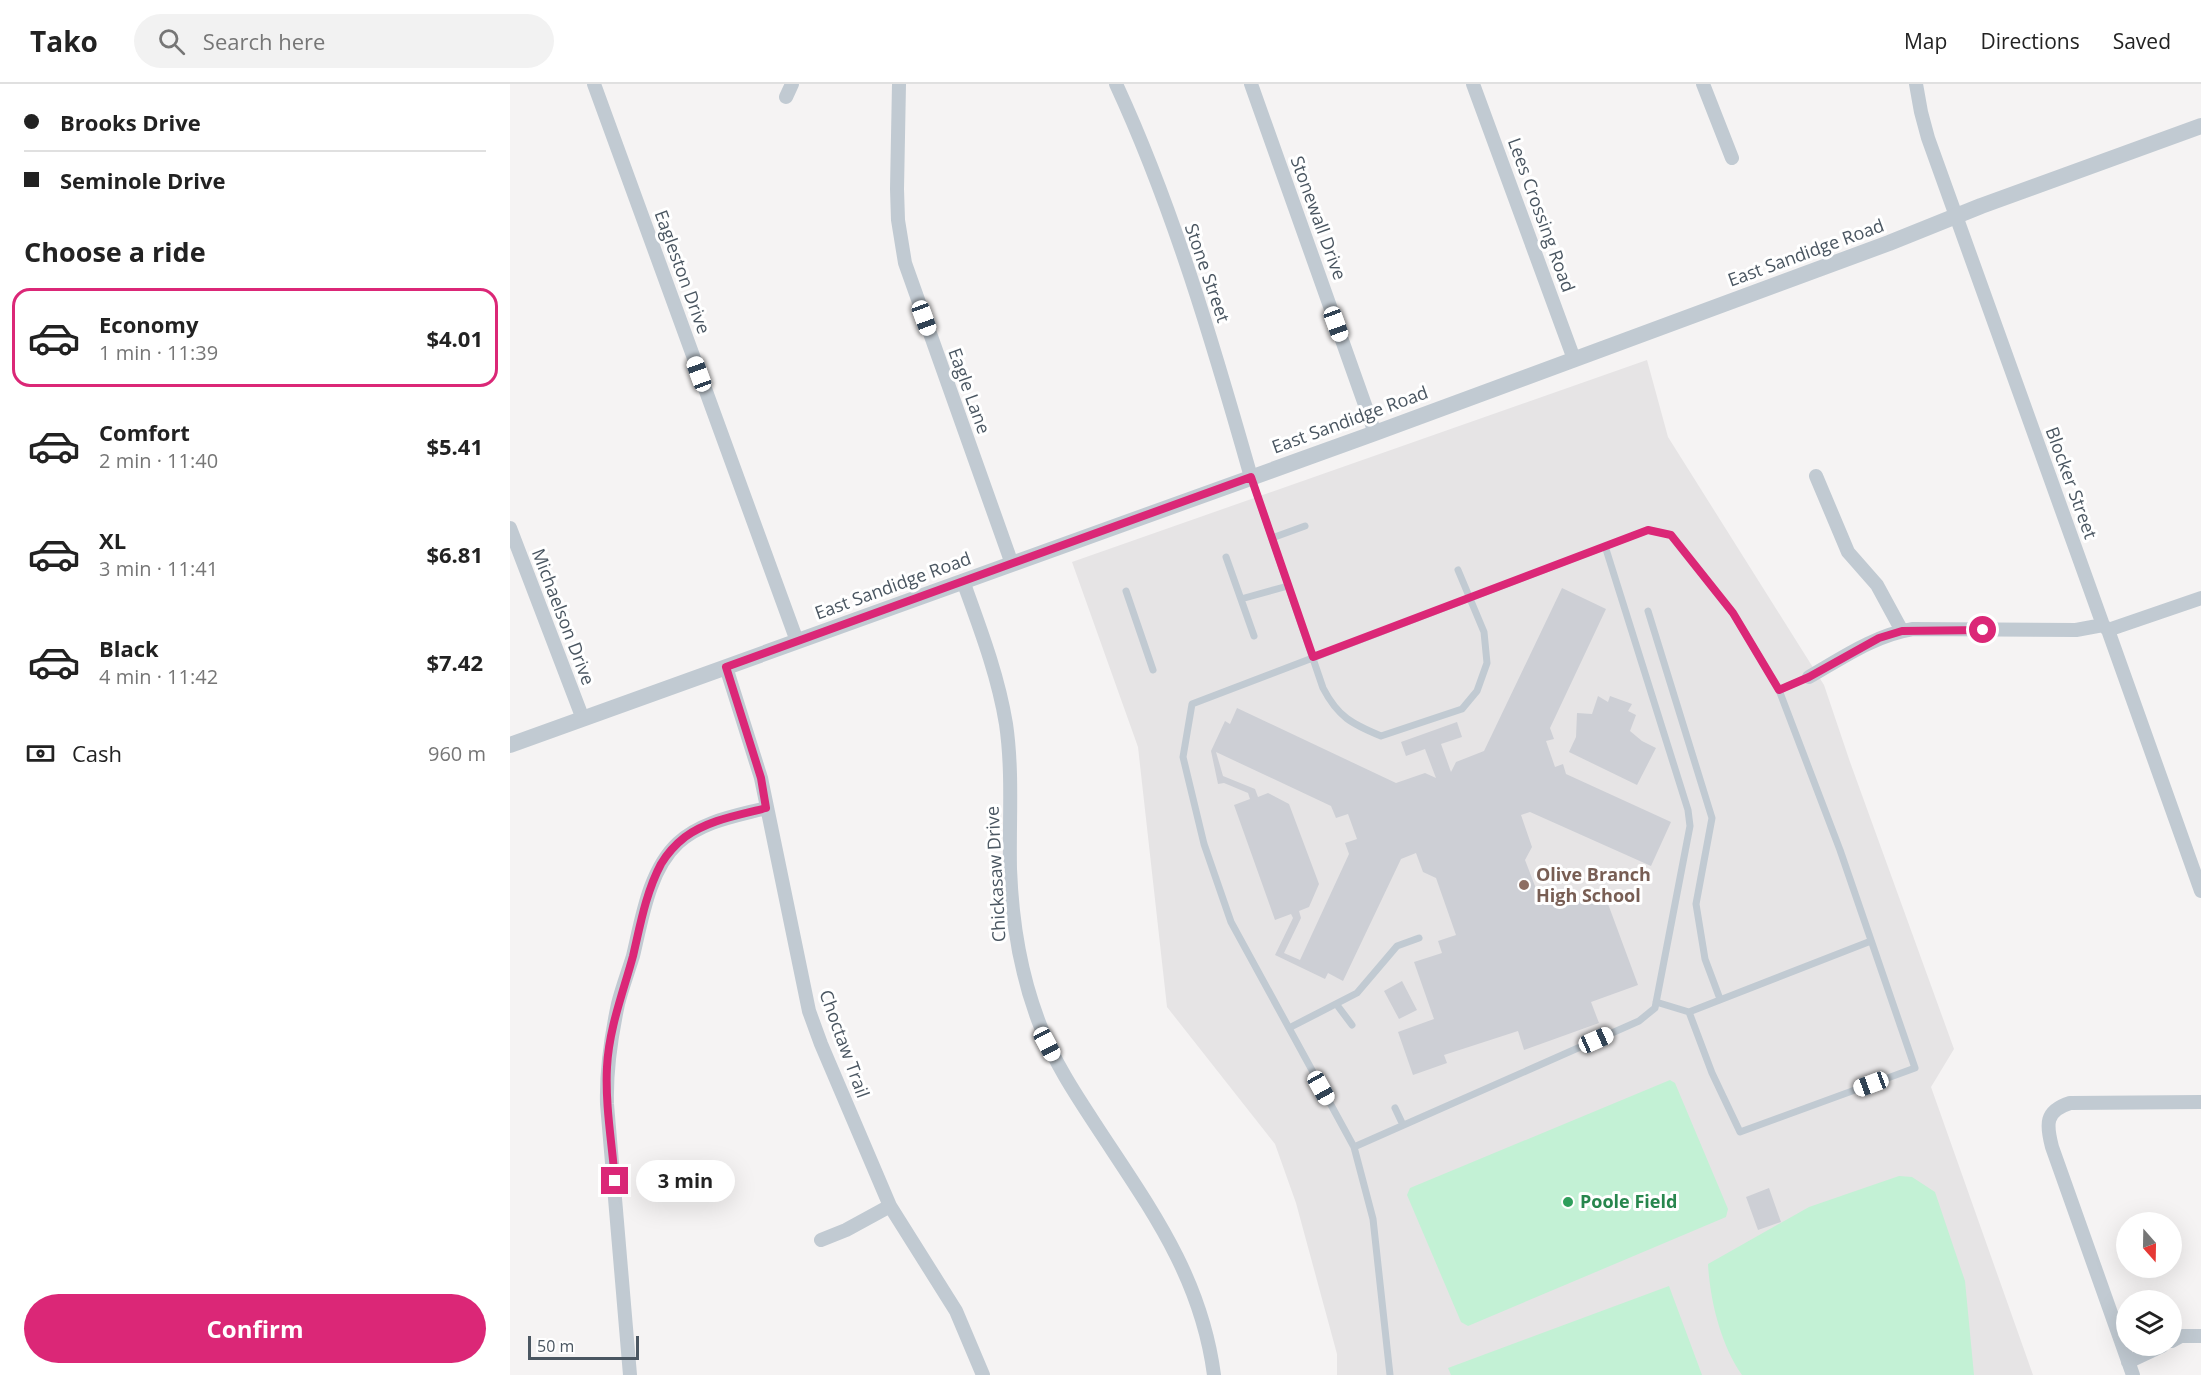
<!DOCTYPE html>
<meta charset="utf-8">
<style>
:root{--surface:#fff;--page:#f2f2f2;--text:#222;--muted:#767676;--line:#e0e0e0;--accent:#db2777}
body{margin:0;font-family:"Open Sans",sans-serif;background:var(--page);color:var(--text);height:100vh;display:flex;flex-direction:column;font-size:22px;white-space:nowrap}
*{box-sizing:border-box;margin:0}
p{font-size:20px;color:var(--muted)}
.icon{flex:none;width:33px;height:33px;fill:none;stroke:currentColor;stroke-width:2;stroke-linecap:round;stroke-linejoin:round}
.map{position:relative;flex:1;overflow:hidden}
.details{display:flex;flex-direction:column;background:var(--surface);width:510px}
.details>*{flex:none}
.hud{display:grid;align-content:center;height:132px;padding:0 24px;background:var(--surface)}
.needle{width:39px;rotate:160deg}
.controls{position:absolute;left:1606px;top:1128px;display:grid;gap:12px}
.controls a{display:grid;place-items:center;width:66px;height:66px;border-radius:50%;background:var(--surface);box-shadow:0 6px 24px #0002;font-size:30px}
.scale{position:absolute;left:18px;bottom:15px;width:111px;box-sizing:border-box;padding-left:6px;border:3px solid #4a5661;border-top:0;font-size:16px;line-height:21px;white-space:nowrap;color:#4a5661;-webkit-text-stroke:4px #fff;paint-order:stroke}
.end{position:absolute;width:27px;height:27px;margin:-14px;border:8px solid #db2777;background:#fff;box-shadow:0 0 0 3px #fff}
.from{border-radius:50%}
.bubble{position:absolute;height:42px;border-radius:21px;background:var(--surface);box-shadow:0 6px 24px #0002;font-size:20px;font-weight:700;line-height:42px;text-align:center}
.car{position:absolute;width:18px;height:36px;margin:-18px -9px;border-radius:8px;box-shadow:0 0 4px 2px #0007;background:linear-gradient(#fff 24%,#345 0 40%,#fff 0 76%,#345 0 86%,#fff 0)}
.hud b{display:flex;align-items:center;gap:21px;height:57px;font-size:22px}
.hud b+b{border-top:2px solid var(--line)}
.hud i{width:15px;height:15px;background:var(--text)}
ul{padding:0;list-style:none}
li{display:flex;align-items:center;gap:18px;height:99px;margin:0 12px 9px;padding:0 12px;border:3px solid transparent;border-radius:18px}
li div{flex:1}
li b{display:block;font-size:22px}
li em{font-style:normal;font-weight:700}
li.current{border-color:var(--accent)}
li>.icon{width:54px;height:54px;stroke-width:1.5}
h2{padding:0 24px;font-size:27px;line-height:72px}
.pay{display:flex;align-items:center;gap:15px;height:66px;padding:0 24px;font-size:22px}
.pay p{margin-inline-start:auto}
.action{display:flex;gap:12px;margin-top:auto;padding:12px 24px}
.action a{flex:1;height:69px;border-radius:36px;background:var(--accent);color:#fff;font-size:24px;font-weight:700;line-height:69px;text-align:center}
header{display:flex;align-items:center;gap:36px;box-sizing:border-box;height:84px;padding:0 30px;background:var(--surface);border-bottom:2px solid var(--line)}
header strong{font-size:28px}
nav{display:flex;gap:33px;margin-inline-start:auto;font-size:21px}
.search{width:420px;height:54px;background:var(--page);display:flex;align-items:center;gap:15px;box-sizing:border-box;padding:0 21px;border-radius:33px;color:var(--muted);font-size:22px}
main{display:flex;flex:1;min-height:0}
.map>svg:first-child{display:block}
.education{fill:#e6e4e5}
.green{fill:#c3f1d5}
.building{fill:#cdcfd5;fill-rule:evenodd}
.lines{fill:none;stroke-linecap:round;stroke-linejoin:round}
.service{stroke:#c1cad2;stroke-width:7}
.minor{stroke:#c1cad2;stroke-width:14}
.tertiary{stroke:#c1cad2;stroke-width:16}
.route{stroke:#db2777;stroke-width:8}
.education-dot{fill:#8d6e63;stroke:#fff;stroke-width:2}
.leisure-dot{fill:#2e9e5b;stroke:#fff;stroke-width:2}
.labels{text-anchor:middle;stroke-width:6;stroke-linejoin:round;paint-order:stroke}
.street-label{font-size:18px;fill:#4a5661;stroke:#fff}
.education-label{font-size:18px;font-weight:bold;fill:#785e54;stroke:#fff;text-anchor:start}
.leisure-label{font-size:18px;font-weight:bold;fill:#27864d;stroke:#fff;text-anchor:start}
</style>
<header>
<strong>Tako</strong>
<div class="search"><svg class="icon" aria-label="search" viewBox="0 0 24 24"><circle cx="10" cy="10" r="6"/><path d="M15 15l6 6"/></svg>Search here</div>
<nav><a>Map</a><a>Directions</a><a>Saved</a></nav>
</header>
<main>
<section class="details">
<div class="hud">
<b><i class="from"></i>Brooks Drive</b>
<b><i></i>Seminole Drive</b>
</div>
<h2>Choose a ride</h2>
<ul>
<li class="current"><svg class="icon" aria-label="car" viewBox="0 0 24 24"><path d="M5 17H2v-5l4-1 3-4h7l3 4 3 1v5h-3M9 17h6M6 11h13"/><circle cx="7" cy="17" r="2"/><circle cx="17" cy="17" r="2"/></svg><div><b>Economy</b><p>1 min · 11:39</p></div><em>$4.01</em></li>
<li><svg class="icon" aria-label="car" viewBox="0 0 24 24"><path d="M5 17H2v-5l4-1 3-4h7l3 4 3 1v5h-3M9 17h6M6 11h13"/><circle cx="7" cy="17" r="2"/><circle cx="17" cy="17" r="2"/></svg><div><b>Comfort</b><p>2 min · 11:40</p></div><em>$5.41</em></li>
<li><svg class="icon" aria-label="car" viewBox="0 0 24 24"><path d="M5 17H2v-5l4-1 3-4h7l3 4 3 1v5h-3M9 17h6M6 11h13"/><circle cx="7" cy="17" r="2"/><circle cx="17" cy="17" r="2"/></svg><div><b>XL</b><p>3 min · 11:41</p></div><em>$6.81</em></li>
<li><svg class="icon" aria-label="car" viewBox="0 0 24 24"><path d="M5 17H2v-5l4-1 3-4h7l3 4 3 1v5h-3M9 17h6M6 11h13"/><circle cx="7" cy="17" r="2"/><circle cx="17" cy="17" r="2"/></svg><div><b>Black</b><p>4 min · 11:42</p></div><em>$7.42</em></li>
</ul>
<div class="pay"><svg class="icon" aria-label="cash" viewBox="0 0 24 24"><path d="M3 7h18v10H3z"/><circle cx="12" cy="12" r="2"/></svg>Cash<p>960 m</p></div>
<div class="action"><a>Confirm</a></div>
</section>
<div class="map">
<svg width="1691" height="1291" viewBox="0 0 1691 1291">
<rect width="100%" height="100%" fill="#f5f3f3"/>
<path class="education" d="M1137,276L1158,353L1314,601L1340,678L1444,965L1421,1003L1523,1291H827V1270L786,1119L765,1060L657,923L628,663L562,478Z"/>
<path class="green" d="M1160,996L1165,999L1218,1125L1216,1133L958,1242L951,1238L897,1111L900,1104Z
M1389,1092L1402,1093L1425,1108L1455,1197L1464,1291H1232C1211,1261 1200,1217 1198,1180L1299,1123Z
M1159,1202L1192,1291H941L938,1284Z"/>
<path class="building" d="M1052,504L1096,525L1040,644L1044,655L1036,657L1045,683L1053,680L1056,690L1161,738L1141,782L1020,728L1011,731L1022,763L1015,776L1030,815L1045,809L1051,824L1094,809L1128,901L1081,918L1089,939L1014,966L1008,947L934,971L937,979L903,991L888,948L924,935L904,878L932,869L928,857L946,851L926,794L913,788L906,769L891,775L833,897L818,889L815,895L765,871L783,834L781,830L765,836L724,721L740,715L738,709L714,699L708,700L701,667L715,637L720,640L727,624L886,699L915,689L926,694L915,665L896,672L891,658L947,638L952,653L931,660L941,688L946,678L974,667ZM706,668L821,722L826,734L838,730L847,755L835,759L839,770L790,876L774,869L791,834L789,827L799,823L809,800L779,720L758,709L748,713L745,705L713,692Z
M1088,612L1098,618L1100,612L1122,620L1118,627L1126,631L1120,647L1132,657L1146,664L1127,701L1059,668L1066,653L1067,629L1082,630Z
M892,897L907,926L889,935L874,907Z
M1259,1104L1271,1138L1248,1146L1236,1113Z"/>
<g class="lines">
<path class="service" d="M741,393L813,604C828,633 842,640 871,652L952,625L967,607L977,579L974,548L948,486
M762,454L795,442
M716,473L744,552
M616,507L643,586
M731,515L778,502
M1138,527L1202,734L1186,820L1195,875L1210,915
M1146,918L1179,928L1202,989L1230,1048L1405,984L1330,766L1269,606
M827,921L842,941
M1179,928L1361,857
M779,944L847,909L887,862L909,854
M885,1024L893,1041
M844,1063L1129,937L1145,924L1180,742L1178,726L1095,462
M880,1291L863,1135L844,1063L721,838L694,760L673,673L682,620L1138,446L1161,451L1223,529L1269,606L1299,593"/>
<path class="minor" d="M84,0L287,557
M389,0L387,105L388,136L395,179L502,480
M606,0C663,123 704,263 741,393
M741,0L865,349
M963,0L1064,275
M1193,0L1222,74
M1406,0L1411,28L1418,54L1593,541L1598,546L1691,807
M276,13L282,0
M1306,392L1338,468L1367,501L1392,547
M0,444L73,635
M453,497C470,544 488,591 496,640C503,688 499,737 500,785C502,839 510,890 530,941C544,978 566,1011 587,1043C640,1124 691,1192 704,1291
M1598,546L1691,514
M216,583L251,694L299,927L311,960L380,1122L446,1227L473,1291
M1299,593C1332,574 1365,551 1403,545L1566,546L1593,541
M311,1156L336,1146L380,1122
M1662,1257L1671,1252H1691
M1618,1278L1652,1262
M120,1291L97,1020C96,985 101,953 108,920C112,904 118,888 123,872C132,834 139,786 168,759C192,737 226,732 256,724
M1623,1291L1542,1063C1536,1040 1535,1027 1560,1019L1691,1018"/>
<path class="tertiary" d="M0,661L865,349L1379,159L1471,122L1691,42"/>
</g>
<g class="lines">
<path class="route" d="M105,1097C102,1059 95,1021 97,983C99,944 113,909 123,872C130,842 136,808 151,780C157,770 166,760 175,753C198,736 229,731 256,724L251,694L216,583L741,393L803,573L1138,446L1161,451L1223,529L1269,606L1299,593L1369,554L1392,547L1473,546"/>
</g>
<circle class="education-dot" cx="1014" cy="801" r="6"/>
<circle class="leisure-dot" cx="1058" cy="1118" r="6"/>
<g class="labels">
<g class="street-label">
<text transform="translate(1031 131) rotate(70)" y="6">Lees Crossing Road</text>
<text transform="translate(808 134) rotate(70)" y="6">Stonewall Drive</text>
<text transform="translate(1296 169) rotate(-20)" y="6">East Sandidge Road</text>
<text transform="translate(172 188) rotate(70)" y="6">Eagleston Drive</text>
<text transform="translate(697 189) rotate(71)" y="6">Stone Street</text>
<text transform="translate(459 307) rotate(70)" y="6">Eagle Lane</text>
<text transform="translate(840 336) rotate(-20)" y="6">East Sandidge Road</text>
<text transform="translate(1561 399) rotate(70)" y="6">Blocker Street</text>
<text transform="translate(383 502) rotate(-20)" y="6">East Sandidge Road</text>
<text transform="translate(53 533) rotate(69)" y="6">Michaelson Drive</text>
<text transform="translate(486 790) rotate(-93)" y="6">Chickasaw Drive</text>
<text transform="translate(334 960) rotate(70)" y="6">Choctaw Trail</text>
</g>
<g class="education-label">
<text x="1026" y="797">Olive Branch<tspan x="1026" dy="21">High School</tspan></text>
</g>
<g class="leisure-label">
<text x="1070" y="1124">Poole Field</text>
</g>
</g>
</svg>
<div class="controls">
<a><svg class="needle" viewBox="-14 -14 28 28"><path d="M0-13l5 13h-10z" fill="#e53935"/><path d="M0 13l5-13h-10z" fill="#767676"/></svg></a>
<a><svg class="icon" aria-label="layers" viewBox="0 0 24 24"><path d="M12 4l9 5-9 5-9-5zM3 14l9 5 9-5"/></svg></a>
</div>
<div class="scale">50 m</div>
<i class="end from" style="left:1473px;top:546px"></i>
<i class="end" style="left:105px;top:1097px"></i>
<div class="bubble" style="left:126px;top:1076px;width:99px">3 min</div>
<i class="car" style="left:414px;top:234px;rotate:160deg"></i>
<i class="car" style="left:826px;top:240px;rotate:160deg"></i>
<i class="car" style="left:189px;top:290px;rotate:340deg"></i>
<i class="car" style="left:1086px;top:956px;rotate:66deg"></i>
<i class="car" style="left:537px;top:960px;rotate:152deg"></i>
<i class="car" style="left:1361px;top:1000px;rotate:250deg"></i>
<i class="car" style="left:811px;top:1004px;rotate:151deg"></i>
</div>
</main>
